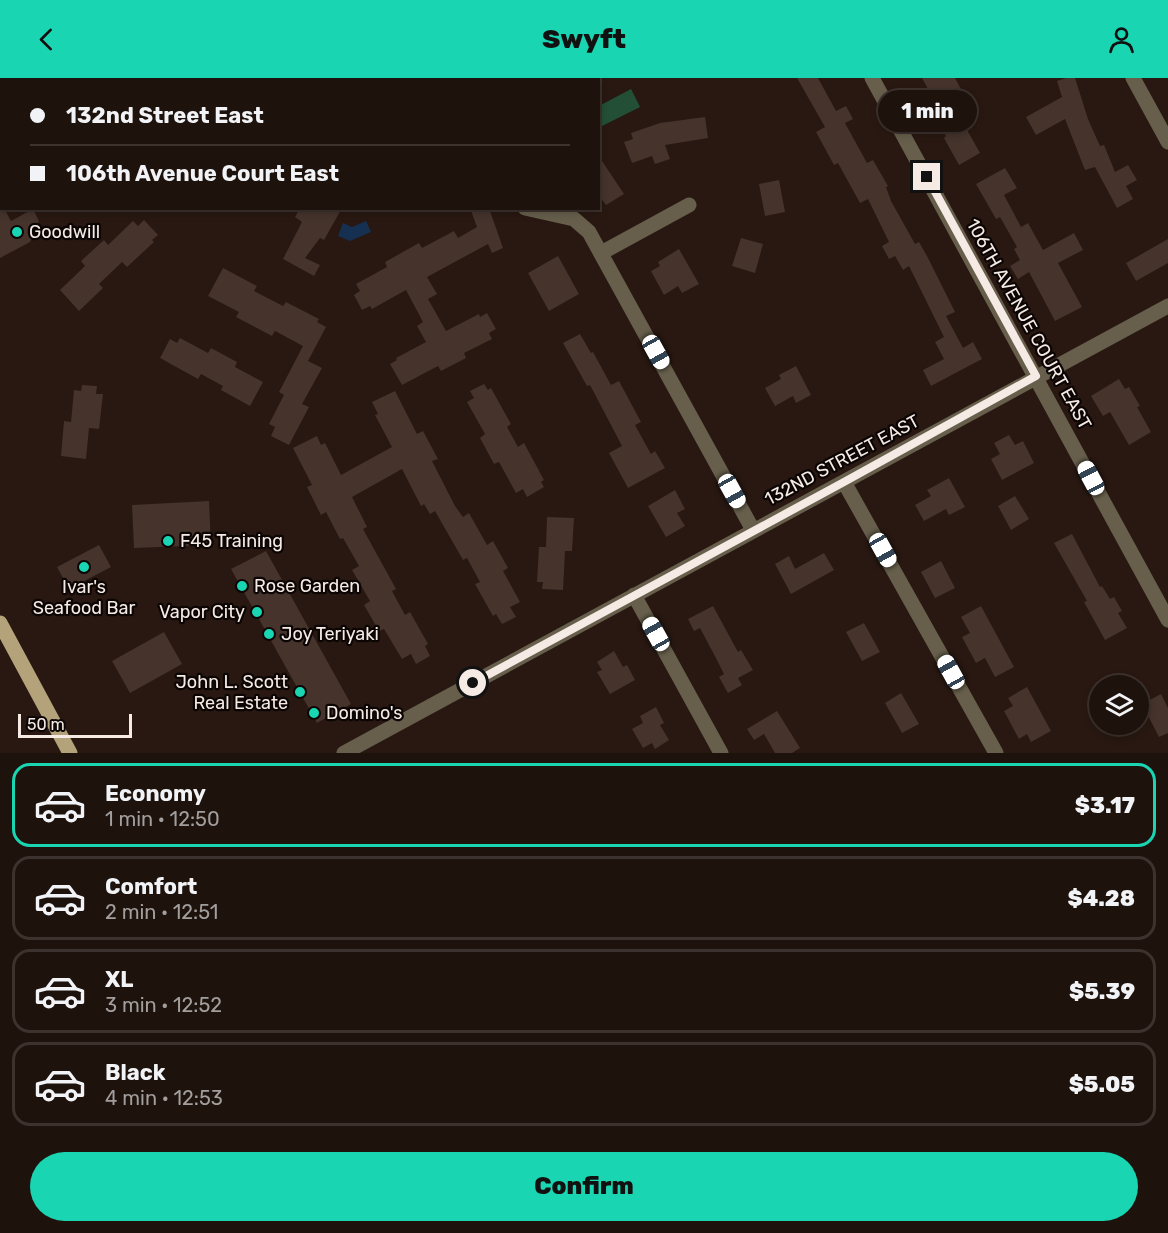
<!DOCTYPE html>
<meta charset="utf-8">
<style>
:root{--surface:#1e120d;--page:#261b16;--text:#f1f3f6;--muted:#a19e9d;--line:#3c322e;--accent:#1ad5b2}
body{margin:0;font-family:Rubik,sans-serif;background:var(--page);color:var(--text);height:100vh;display:flex;flex-direction:column;font-size:22px;white-space:nowrap}
*{box-sizing:border-box;margin:0}
p{font-size:20px;color:var(--muted)}
.icon{flex:none;width:33px;height:33px;fill:none;stroke:currentColor;stroke-width:2;stroke-linecap:round;stroke-linejoin:round}
.map{position:relative;height:675px;overflow:hidden}
.sheet{display:flex;flex-direction:column;background:var(--surface);flex:1}
.sheet>*{flex:none}
.banner{position:absolute;left:0px;top:0px;width:600px;height:132px;box-shadow:0 3px 9px #0003,0 0 0 2px var(--line);display:grid;align-content:center;height:132px;padding:0 30px;background:var(--surface)}
.controls{position:absolute;left:1089px;top:597px;display:grid;gap:12px}
.controls a{display:grid;place-items:center;width:60px;height:60px;border-radius:50%;background:var(--surface);box-shadow:0 3px 9px #0003,0 0 0 2px var(--line);font-size:30px}
.scale{position:absolute;left:18px;bottom:15px;width:114px;box-sizing:border-box;padding-left:6px;border:3px solid #f6eae5;border-top:0;font-size:16px;line-height:21px;white-space:nowrap;color:#f6eae5;-webkit-text-stroke:4px #0b0504;paint-order:stroke}
.end{position:absolute;width:27px;height:27px;margin:-14px;border:8px solid #f6eae5;background:#111;box-shadow:0 0 0 3px #111}
.from{border-radius:50%}
.bubble{position:absolute;height:42px;border-radius:21px;background:var(--surface);box-shadow:0 3px 9px #0003,0 0 0 2px var(--line);font-size:20px;font-weight:800;line-height:42px;text-align:center}
.car{position:absolute;width:18px;height:36px;margin:-18px -9px;border-radius:8px;box-shadow:0 0 4px 2px #0007;background:linear-gradient(#fff 24%,#345 0 40%,#fff 0 76%,#345 0 86%,#fff 0)}
.banner b{display:flex;align-items:center;gap:21px;height:57px;font-size:22px}
.banner b+b{border-top:2px solid var(--line)}
.banner i{width:15px;height:15px;background:var(--text)}
ul{padding:10px 0 0;list-style:none}
li{display:flex;align-items:center;gap:18px;height:84px;margin:0 12px 9px;padding:0 18px;border:3px solid var(--line);border-radius:18px}
li div{flex:1}
li b{display:block;font-size:22px}
li em{font-style:normal;font-weight:800}
li.on{border-color:var(--accent)}
li>.icon{width:54px;height:54px;stroke-width:1.5}
.button{display:flex;gap:12px;margin-top:auto;padding:12px 30px}
.button a{flex:1;height:69px;border-radius:36px;background:var(--accent);color:#111;font-size:24px;font-weight:800;line-height:69px;text-align:center}
header{display:flex;justify-content:space-between;align-items:center;height:78px;padding:0 30px;background:var(--accent);color:#111;font-size:27px;font-weight:800}
.map>svg:first-child{display:block}
.green{fill:#224f36}
.water{fill:#163052}
.building{fill:#45332c}
.lines{fill:none;stroke-linecap:round;stroke-linejoin:round}
.street{stroke:#675f4c;stroke-width:15}
.primary{stroke:#b4a37a;stroke-width:15}
.route{stroke:#f6eae5;stroke-width:8}
.poi-dot{fill:#1ad5b2;stroke:#0b0504;stroke-width:2}
.labels{text-anchor:middle;stroke-width:4.5;stroke-linejoin:round;paint-order:stroke}
.poi-label{font-size:18px;fill:#f6eae5;stroke:#0b0504;text-anchor:start}
.street-label{font-size:18px;fill:#f6eae5;stroke:#0b0504}
</style>
<header><svg class="icon" aria-label="back" viewBox="0 0 24 24"><path d="M15 5l-7 7 7 7"/></svg>Swyft<svg class="icon" aria-label="person" viewBox="0 0 24 24"><circle cx="12" cy="8" r="4"/><path d="M4 21q1-7 8-7t8 7"/></svg></header>
<div class="map">
<svg width="1168" height="675" viewBox="0 0 1168 675">
<rect width="100%" height="100%" fill="#281811"/>
<path class="green" d="M631,11L640,29L602,48L599,40V28Z"/>
<path class="water" d="M366,143L371,154L350,163L338,158L343,145L352,149Z"/>
<path class="building" d="M797,0H818L836,33L846,28L853,41L845,45L867,85L873,82L888,108L886,109L891,123L915,166L919,164L927,178L955,234L946,238L963,270L973,264L982,281L931,308L923,292L944,281L935,264L944,259L909,188L903,192L895,178L889,181L882,168L889,164L868,121L860,125L838,85L834,87L816,54L825,49Z
M922,0H955L962,13L956,16L974,46L966,50L980,75L959,87L944,60L946,58L940,47L946,44Z
M1066,0H1075L1088,41L1100,68L1104,67L1115,94L1128,87L1137,102L1126,108L1133,121L1117,130L1095,89L1085,92L1065,41L1036,57L1026,39L1062,19L1057,3Z
M705,39L708,60L665,67L670,81L655,86L652,78L632,85L624,64L633,61L631,55L660,45Z
M598,77L624,116L606,127L598,116Z
M1005,90L1017,110L1004,117L1021,149L1028,145L1043,172L1074,155L1083,172L1058,185L1082,229L1055,243L1029,194L1018,201L1010,188L1020,182L1014,171L1017,169L1000,139L996,141L976,106Z
M779,102L785,134L765,138L759,106Z
M0,122L2,130H4L11,143L33,131L39,143L30,164L0,180Z
M300,130H342L324,162L320,160L305,180L320,187L314,198L283,181L302,144L295,139Z
M470,130H489L503,170L492,175L488,166L427,199L437,216L428,221L446,253L479,236L480,239L487,235L496,251L489,255L492,261L464,275L466,280L441,293L438,288L402,307L390,286L397,282L396,280L426,264L417,248L423,244L406,212L372,231L370,228L362,232L354,217L360,213L356,206L387,189L385,184L419,165L422,170L454,153L458,160L477,149Z
M144,142L158,157L152,162L154,164L127,189L122,184L99,206L103,210L79,233L60,212L85,188L81,183L104,162L108,167L133,143L138,148Z
M741,160L763,166L755,195L732,188Z
M1168,161V185L1136,203L1126,185Z
M679,171L699,206L682,215L678,208L664,217L651,193L660,188L658,184Z
M558,178L579,216L549,233L528,195Z
M223,190L257,208L254,213L283,228L286,224L319,241L317,244L326,249L308,283L322,290L302,326L309,329L289,367L271,358L275,349L269,346L284,317L279,314L303,268L275,253L272,258L236,239L239,234L208,218Z
M580,256L591,275L593,274L611,307L619,303L641,344L635,347L651,376L655,373L665,390L628,410L609,375L622,368L590,307L587,308L563,265Z
M180,260L208,275L211,270L237,284L235,289L263,304L250,328L221,312L223,308L201,296L198,301L160,280L170,261L177,265Z
M796,288L811,317L796,325L793,318L775,328L765,310L781,301L779,297Z
M1119,301L1125,311L1129,309L1140,328L1137,329L1151,354L1129,367L1110,334L1103,338L1091,318Z
M484,306L488,312L491,310L511,346L507,349L518,369L524,365L544,402L541,404L544,409L527,419L523,411L516,415L499,384L494,386L480,360L485,356L467,324L474,320L470,313Z
M82,307L97,308L96,316H103L99,351L89,350L86,381L61,378L64,343L71,344L74,312L81,313Z
M395,313L417,356L423,353L438,381L432,383L455,428L463,439L469,435L487,467L493,463L508,490L503,493L520,524L510,529L516,539L502,546L496,536L493,538L475,506L480,504L467,480L463,482L435,433L430,436L424,426L421,428L402,391L352,419L367,449L363,451L396,511L392,513L405,537L410,534L428,566L425,568L430,578L416,586L411,576L402,581L384,551L379,553L364,527L370,523L352,492L359,488L343,460L340,461L326,434L321,437L307,409L312,407L293,370L317,358L321,367L325,365L341,397L392,369L375,337L378,336L372,324Z
M1009,357L1015,367L1023,363L1034,385L1002,402L991,381L1000,376L994,365Z
M949,400L965,429L949,437L946,431L924,443L915,427L931,418L927,412Z
M675,412L685,431L677,435L685,448L666,459L648,428Z
M1015,418L1029,441L1011,452L998,428Z
M209,423L211,467L134,470L132,427Z
M547,439L574,440L572,473H565L563,512L542,511L543,504H537L539,469H546Z
M1072,456L1100,509L1102,508L1110,521L1114,519L1122,533L1118,535L1127,550L1105,562L1084,524L1087,523L1054,465Z
M99,467L111,489L69,511L57,489Z
M266,473L351,626L317,645L231,491Z
M824,475L834,492L791,516L775,486L789,478L795,491Z
M941,483L955,510L935,520L921,494Z
M713,528L738,574L741,572L753,592L738,600L742,607L728,615L719,599L724,596L718,584L700,550L694,553L688,541Z
M981,528L1014,589L995,599L985,580L976,585L962,559L970,555L961,539Z
M864,545L880,574L862,583L846,554Z
M164,554L182,586L130,615L112,583Z
M614,573L623,589L627,587L635,602L610,616L597,594L602,592L597,584Z
M1027,609L1051,653L1031,664L1027,656L1019,661L1004,633L1013,628L1008,620Z
M901,615L919,646L902,655L885,625Z
M1161,616L1168,630V655L1159,659L1142,626Z
M656,629L664,645L660,647L669,662L655,671L652,665L643,670L632,651L643,645L640,638Z
M777,633L800,670L792,675H775L764,656L754,662L747,651Z"/>
<g class="lines">
<path class="street" d="M872,0L1168,542
M1133,0L1168,64
M525,130L574,141L589,154L753,452
M601,175L689,127
M844,404L996,675
M634,517L721,675
M344,675L1168,228"/>
<path class="primary" d="M0,545L70,675"/>
</g>
<g class="lines">
<path class="route" d="M473,605L844,404L1036,298L927,99"/>
</g>
<g class="poi-dot">
<circle cx="17" cy="154" r="6"/>
<circle cx="168" cy="463" r="6"/>
<circle cx="84" cy="489" r="6"/>
<circle cx="242" cy="508" r="6"/>
<circle cx="257" cy="534" r="6"/>
<circle cx="269" cy="556" r="6"/>
<circle cx="300" cy="614" r="6"/>
<circle cx="314" cy="635" r="6"/>
</g>
<g class="labels">
<g class="poi-label">
<text x="29" y="160">Goodwill</text>
<text x="180" y="469">F45 Training</text>
<text x="254" y="514">Rose Garden</text>
<text x="84" y="515" text-anchor="middle">Ivar's<tspan x="84" dy="21">Seafood Bar</tspan></text>
<text x="245" y="540" text-anchor="end">Vapor City</text>
<text x="281" y="562">Joy Teriyaki</text>
<text x="288" y="610" text-anchor="end">John L. Scott<tspan x="288" dy="21">Real Estate</tspan></text>
<text x="326" y="641">Domino's</text>
</g>
<g class="street-label">
<text transform="translate(1029 246) rotate(61)" y="6">106TH AVENUE COURT EAST</text>
<text transform="translate(842 382) rotate(-28)" y="6">132ND STREET EAST</text>
</g>
</g>
</svg>
<div class="controls">
<a><svg class="icon" aria-label="layers" viewBox="0 0 24 24"><path d="M12 4l9 5-9 5-9-5zM3 14l9 5 9-5"/></svg></a>
</div>
<div class="scale">50 m</div>
<i class="end from" style="left:473px;top:605px"></i>
<i class="end" style="left:927px;top:99px"></i>
<div class="bubble" style="left:878px;top:12px;width:99px">1 min</div>
<i class="car" style="left:656px;top:274px;rotate:151deg"></i>
<i class="car" style="left:1091px;top:400px;rotate:332deg"></i>
<i class="car" style="left:732px;top:413px;rotate:151deg"></i>
<i class="car" style="left:883px;top:472px;rotate:151deg"></i>
<i class="car" style="left:656px;top:556px;rotate:331deg"></i>
<i class="car" style="left:951px;top:594px;rotate:331deg"></i>
<div class="banner">
<b><i class="from"></i>132nd Street East</b>
<b><i></i>106th Avenue Court East</b>
</div>
</div>
<section class="sheet">
<ul>
<li class="on"><svg class="icon" aria-label="car" viewBox="0 0 24 24"><path d="M5 17H2v-5l4-1 3-4h7l3 4 3 1v5h-3M9 17h6M6 11h13"/><circle cx="7" cy="17" r="2"/><circle cx="17" cy="17" r="2"/></svg><div><b>Economy</b><p>1 min · 12:50</p></div><em>$3.17</em></li>
<li><svg class="icon" aria-label="car" viewBox="0 0 24 24"><path d="M5 17H2v-5l4-1 3-4h7l3 4 3 1v5h-3M9 17h6M6 11h13"/><circle cx="7" cy="17" r="2"/><circle cx="17" cy="17" r="2"/></svg><div><b>Comfort</b><p>2 min · 12:51</p></div><em>$4.28</em></li>
<li><svg class="icon" aria-label="car" viewBox="0 0 24 24"><path d="M5 17H2v-5l4-1 3-4h7l3 4 3 1v5h-3M9 17h6M6 11h13"/><circle cx="7" cy="17" r="2"/><circle cx="17" cy="17" r="2"/></svg><div><b>XL</b><p>3 min · 12:52</p></div><em>$5.39</em></li>
<li><svg class="icon" aria-label="car" viewBox="0 0 24 24"><path d="M5 17H2v-5l4-1 3-4h7l3 4 3 1v5h-3M9 17h6M6 11h13"/><circle cx="7" cy="17" r="2"/><circle cx="17" cy="17" r="2"/></svg><div><b>Black</b><p>4 min · 12:53</p></div><em>$5.05</em></li>
</ul>
<div class="button"><a>Confirm</a></div>
</section>
